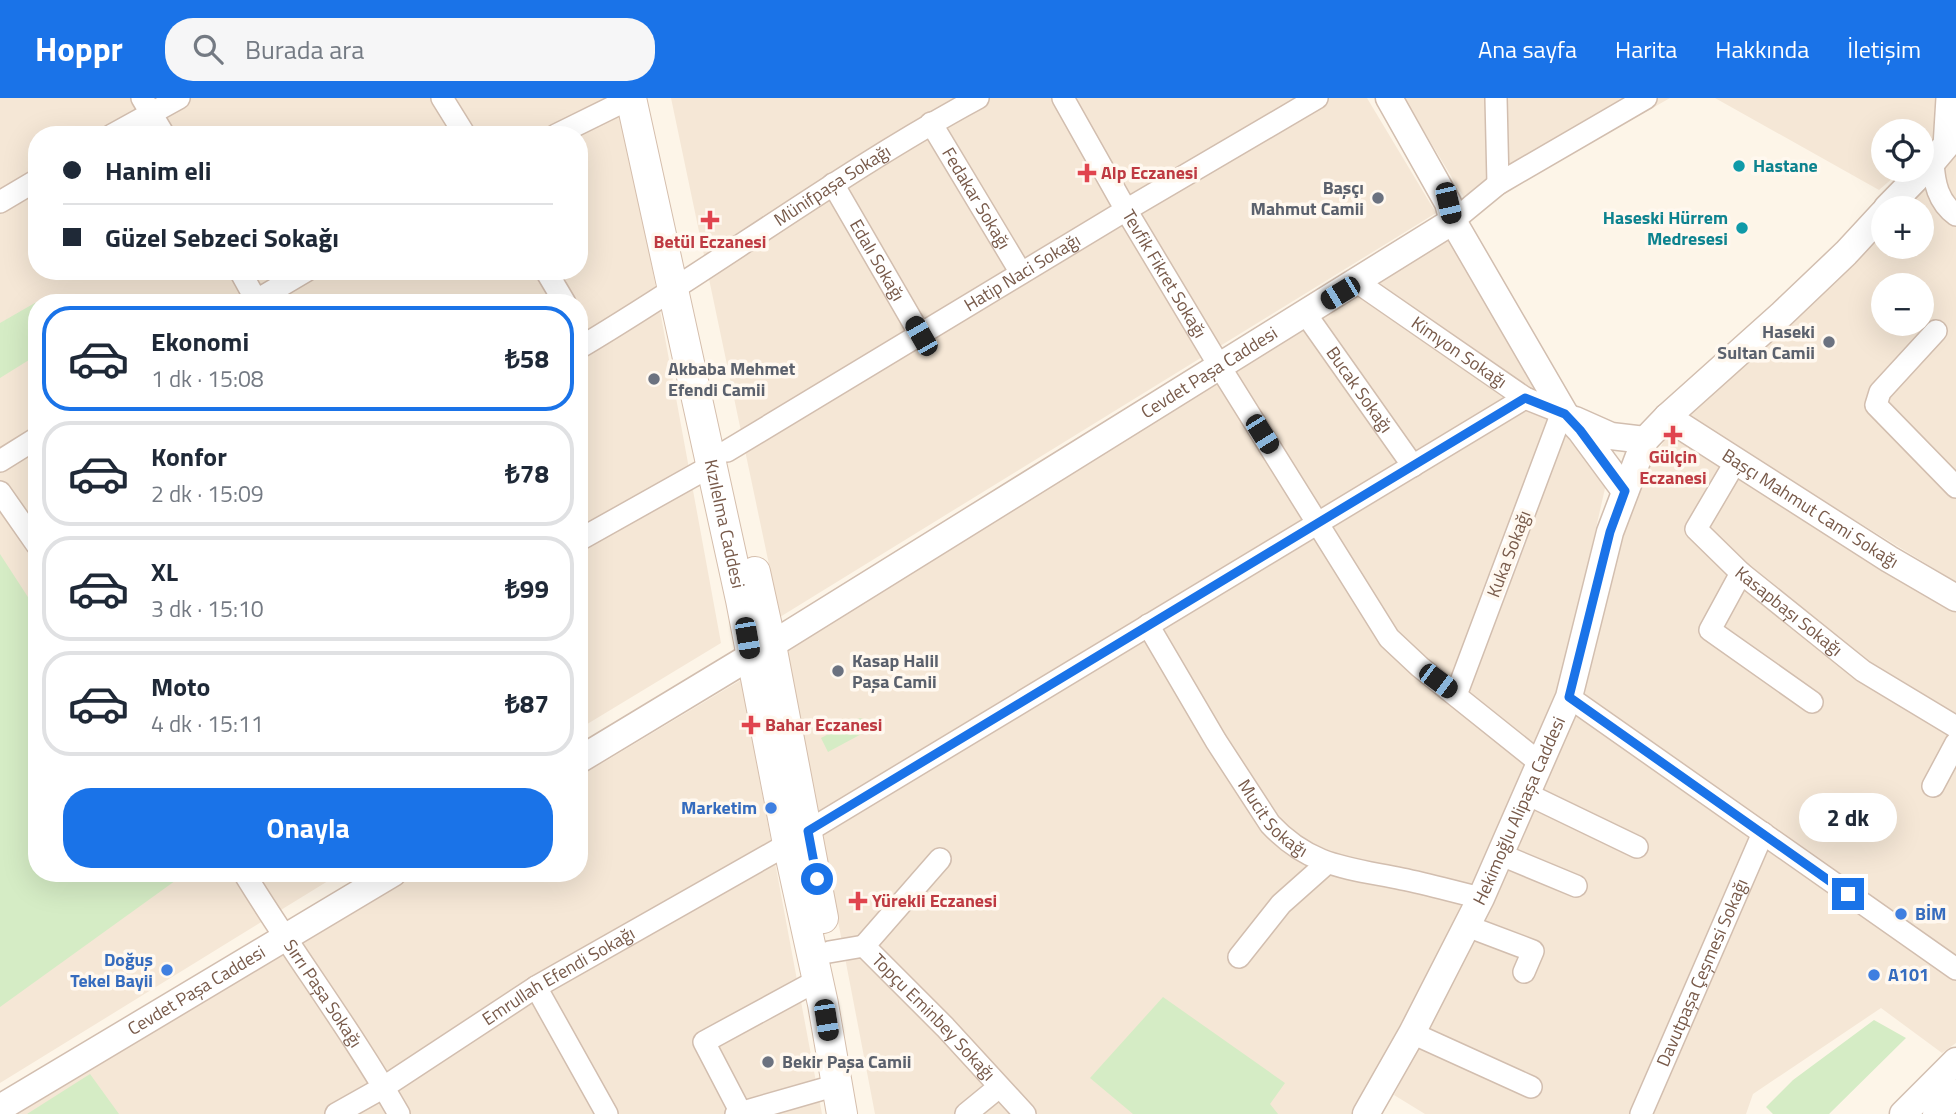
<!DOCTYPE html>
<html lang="tr">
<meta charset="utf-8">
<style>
:root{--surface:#fff;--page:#f6f6f7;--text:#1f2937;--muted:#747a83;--line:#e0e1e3;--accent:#1a73e8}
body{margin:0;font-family:"Titillium Web",sans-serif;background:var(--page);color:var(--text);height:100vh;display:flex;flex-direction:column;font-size:26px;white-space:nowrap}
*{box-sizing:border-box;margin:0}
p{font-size:23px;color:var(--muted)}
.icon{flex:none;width:38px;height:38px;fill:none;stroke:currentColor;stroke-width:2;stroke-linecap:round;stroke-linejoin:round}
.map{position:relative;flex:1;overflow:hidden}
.side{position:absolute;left:28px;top:196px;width:560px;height:588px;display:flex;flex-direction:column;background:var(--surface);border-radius:28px;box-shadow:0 7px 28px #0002}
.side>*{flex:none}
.hud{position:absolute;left:28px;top:28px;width:560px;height:154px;border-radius:28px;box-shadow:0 7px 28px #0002;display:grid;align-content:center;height:154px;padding:0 35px;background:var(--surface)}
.tools{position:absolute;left:1871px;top:21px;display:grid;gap:14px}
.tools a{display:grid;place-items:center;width:63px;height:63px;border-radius:50%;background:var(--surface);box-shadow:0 7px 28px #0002;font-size:35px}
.end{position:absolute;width:32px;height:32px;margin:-16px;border:9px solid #1a73e8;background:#fff;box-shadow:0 0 0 4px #fff}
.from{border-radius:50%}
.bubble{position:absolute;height:49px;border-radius:24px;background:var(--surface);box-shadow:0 7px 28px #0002;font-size:23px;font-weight:700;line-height:49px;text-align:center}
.car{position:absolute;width:21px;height:42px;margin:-21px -10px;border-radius:9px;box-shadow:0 0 5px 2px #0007;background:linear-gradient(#222 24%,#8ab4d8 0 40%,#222 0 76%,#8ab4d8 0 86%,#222 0)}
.hud b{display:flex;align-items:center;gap:24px;height:66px;font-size:26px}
.hud b+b{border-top:2px solid var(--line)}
.hud i{width:18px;height:18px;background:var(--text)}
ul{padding:12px 0 0;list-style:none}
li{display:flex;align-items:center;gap:21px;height:105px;margin:0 14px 10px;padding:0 21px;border:4px solid var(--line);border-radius:28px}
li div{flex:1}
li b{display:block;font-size:26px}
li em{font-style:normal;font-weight:700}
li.on{border-color:var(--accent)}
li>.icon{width:63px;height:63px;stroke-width:1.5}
.primary-button{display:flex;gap:14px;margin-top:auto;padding:14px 35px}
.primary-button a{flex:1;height:80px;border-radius:28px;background:var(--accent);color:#fff;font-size:28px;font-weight:700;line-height:80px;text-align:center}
header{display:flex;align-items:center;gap:42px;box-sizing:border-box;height:98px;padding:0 35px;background:var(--accent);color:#fff}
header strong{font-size:33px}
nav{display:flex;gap:38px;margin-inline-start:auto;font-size:24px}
.search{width:490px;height:63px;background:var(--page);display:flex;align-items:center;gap:18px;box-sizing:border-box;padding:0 24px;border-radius:28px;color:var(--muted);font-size:26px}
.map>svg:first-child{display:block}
.residential{fill:#f5e7d6;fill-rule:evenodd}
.green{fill:#d5ecc5}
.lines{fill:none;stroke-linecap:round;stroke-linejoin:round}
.minor-casing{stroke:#d2beaf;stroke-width:24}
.tertiary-casing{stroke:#d2beaf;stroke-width:29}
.secondary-casing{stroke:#d5beac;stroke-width:32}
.minor{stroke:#fff;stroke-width:21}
.tertiary{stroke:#fff;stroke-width:26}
.secondary{stroke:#fff;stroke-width:30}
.route{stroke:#1a73e8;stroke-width:9}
.culture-dot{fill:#0f9aa8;stroke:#fff8ef;stroke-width:2.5}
.health-dot{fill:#e0444e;stroke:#fff8ef;stroke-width:2.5}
.worship-dot{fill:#6b7280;stroke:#fff8ef;stroke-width:2.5}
.shop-dot{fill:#3f7fe0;stroke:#fff8ef;stroke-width:2.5}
.labels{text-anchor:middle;stroke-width:7;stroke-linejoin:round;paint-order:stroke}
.culture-label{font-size:18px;font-weight:bold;fill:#0d838f;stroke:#fff8ef;text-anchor:start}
.health-label{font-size:18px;font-weight:bold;fill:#be3a42;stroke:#fff8ef;text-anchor:start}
.street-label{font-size:18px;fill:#785a4a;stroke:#fff8ef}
.worship-label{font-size:18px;font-weight:bold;fill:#5b616d;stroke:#fff8ef;text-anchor:start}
.shop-label{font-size:18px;font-weight:bold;fill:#366cbe;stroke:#fff8ef;text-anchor:end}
</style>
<header>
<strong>Hoppr</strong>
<div class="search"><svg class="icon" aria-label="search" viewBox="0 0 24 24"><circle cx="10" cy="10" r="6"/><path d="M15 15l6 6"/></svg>Burada ara</div>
<nav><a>Ana sayfa</a><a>Harita</a><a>Hakkında</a><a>İletişim</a></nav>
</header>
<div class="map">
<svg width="1956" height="1016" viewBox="0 0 1956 1016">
<rect width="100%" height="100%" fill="#fdf5e8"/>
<path class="residential" d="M0,0H621L721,545L579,631V205H37V775H341L0,985ZM37,37H579V173H37Z
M671,0H1367L1436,115L780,519Z
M1404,0H1670L1472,113Z
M1715,0H1955V25L1922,55V33H1883V72H1902L1879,92Z
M1956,52V484L1682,316L1883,130V149H1922V110H1901ZM1883,187H1922V226H1883Z
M1447,136L1606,386L1559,593L1488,760L1392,953L1352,1016H875L786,552Z
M1671,331L1956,512V945L1942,955L1881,910L1753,996L1746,1016H1425L1394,997L1500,791L1583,585L1624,412Z
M741,582L822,1016H13L417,775H579V679Z"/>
<path class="green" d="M40,202L41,205H37V257L0,280V225Z
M0,456L37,513V775H186L0,909Z
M860,620L880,626L828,654L821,640Z
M1163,899L1285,985L1270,1006L1278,1016H1133L1090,980Z
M1874,922L1906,940L1829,1016H1773L1766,1009L1793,982Z
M90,976L119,1016H27Z"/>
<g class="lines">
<defs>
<g id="minor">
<path d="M142,0L164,37"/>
<path d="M442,0L465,37"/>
<path id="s1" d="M1063,0L1126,112L1220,269L1389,540L1420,569L1540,665"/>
<path d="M1496,0L1498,86"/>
<path id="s2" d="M931,25L1021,175"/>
<path d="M112,37L179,0"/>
<path d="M556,37L631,0"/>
<path d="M1944,49L1947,0"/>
<path d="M1933,63C1934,85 1938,104 1956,117"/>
<path id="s3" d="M833,86L921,238"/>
<path d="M0,104L37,82"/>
<path d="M1453,123L1498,86L1646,0"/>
<path d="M240,173L256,202"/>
<path d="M546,173L565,205"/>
<path id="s4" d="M1357,184L1525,300L1565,316L1558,325L1456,597"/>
<path d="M252,205L306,173"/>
<path id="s5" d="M1305,215L1413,368"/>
<path d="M1936,233L1880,294L1876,307L1956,389"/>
<path id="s6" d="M579,250C714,170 839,75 978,0"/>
<path id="s7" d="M727,353L1126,112L1317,0"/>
<path d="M0,363L37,340"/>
<path id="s8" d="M1736,363L1696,431L1741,475L1863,573L1956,629"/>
<path d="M0,394L37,447"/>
<path d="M579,442L711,368"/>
<path d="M1741,475L1710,532L1812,604"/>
<path id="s9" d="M1148,527L1216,643L1270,726C1310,769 1349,770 1402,781C1428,786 1455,794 1481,800"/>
<path d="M1569,599L1956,871"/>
<path d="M1933,688L1956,645"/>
<path d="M1527,696L1637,749"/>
<path d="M808,733L1525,300"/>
<path d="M1499,756L1576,788"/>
<path id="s10" d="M244,775C294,857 352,933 399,1016"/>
<path d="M1467,828L1533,853L1524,874"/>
<path d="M864,848L940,761"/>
<path id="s11" d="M829,854L864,848L945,929L1025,1016"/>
<path d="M1239,859L1281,806L1326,766"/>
<path d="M536,889L607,1016"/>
<path d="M1412,935L1531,989"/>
<path d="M740,1013L704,944L818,882"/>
<path id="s12" d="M336,1016L384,989L536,889L788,746"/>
<path d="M736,1016L837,987"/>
<path d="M966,1016L999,989"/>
<path id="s13" d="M1641,1016L1763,735"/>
</g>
<g id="tertiary">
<path d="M1389,0L1448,105L1453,123L1565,316L1580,332L1625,393"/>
<path d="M1887,110L1933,63L1956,36"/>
<path id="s14" d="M1667,319L1889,461L1956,500"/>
<path d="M1575,322L1611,338L1645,342"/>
<path id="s15" d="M771,547L1453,123"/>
<path d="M579,662L751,558"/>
<path id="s16" d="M0,1010L393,775"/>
<path id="s17" d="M1366,1016L1412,935L1481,800L1569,599L1610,434L1645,342L1667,319L1782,216L1846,155L1883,115"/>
<path d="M1903,1016L1956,963"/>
<path d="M1936,1016L1956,995"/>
</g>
<g id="secondary">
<path id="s18" d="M631,0L741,502L788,746L823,906L842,1016"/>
<path d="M755,474L771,547L823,820"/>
</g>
</defs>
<use href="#minor" class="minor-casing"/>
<use href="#tertiary" class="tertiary-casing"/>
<use href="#secondary" class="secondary-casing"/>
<use href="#minor" class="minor"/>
<use href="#tertiary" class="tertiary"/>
<use href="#secondary" class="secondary"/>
</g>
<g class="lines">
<path class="route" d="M817,781L808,733L1525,300L1565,316L1580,332L1625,393L1610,434L1569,599L1848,796"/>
</g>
<g class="culture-dot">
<circle cx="1739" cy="68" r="7"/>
<circle cx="1742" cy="130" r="7"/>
</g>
<g class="health-dot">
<path d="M1083.5 64.5h7v7h7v7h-7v7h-7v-7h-7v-7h7z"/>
<path d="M706.5 111.5h7v7h7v7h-7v7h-7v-7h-7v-7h7z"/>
<path d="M1669.5 326.5h7v7h7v7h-7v7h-7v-7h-7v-7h7z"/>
<path d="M747.5 616.5h7v7h7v7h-7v7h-7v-7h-7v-7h7z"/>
<path d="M854.5 792.5h7v7h7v7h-7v7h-7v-7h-7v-7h7z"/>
</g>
<g class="worship-dot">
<circle cx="1378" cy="100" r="7"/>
<circle cx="1829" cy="244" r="7"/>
<circle cx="654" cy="281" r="7"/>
<circle cx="838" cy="573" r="7"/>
<circle cx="768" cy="964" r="7"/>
</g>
<g class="shop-dot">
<circle cx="771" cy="710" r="7"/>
<circle cx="1901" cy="816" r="7"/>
<circle cx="167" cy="872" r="7"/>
<circle cx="1874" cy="877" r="7"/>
</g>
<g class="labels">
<g class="culture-label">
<text x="1753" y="74">Hastane</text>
<text x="1728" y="126" text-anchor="end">Haseski Hürrem<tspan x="1728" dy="21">Medresesi</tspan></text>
</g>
<g class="health-label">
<text x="1101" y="81">Alp Eczanesi</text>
<text x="710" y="150" text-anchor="middle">Betül Eczanesi</text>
<text x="1673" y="365" text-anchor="middle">Gülçin<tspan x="1673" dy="21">Eczanesi</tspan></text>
<text x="765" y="633">Bahar Eczanesi</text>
<text x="872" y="809">Yürekli Eczanesi</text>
</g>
<g class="street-label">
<text dy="6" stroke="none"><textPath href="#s6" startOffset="301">Münifpaşa Sokağı</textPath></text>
<text dy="6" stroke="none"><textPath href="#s2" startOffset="88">Fedakar Sokağı</textPath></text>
<text dy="6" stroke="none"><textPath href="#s3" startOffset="88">Edalı Sokağı</textPath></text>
<text dy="6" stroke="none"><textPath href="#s7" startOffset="345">Hatip Naci Sokağı</textPath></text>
<text dy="6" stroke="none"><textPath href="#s1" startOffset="203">Tevfik Fikret Sokağı</textPath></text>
<text dy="6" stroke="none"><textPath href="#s4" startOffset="124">Kimyon Sokağı</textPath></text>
<text dy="6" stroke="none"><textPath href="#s15" startOffset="516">Cevdet Paşa Caddesi</textPath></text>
<text dy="6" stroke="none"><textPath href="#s5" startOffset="94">Bucak Sokağı</textPath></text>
<text dy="6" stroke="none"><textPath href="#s14" startOffset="170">Başçı Mahmut Cami Sokağı</textPath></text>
<text dy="6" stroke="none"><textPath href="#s18" startOffset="436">Kızılelma Caddesi</textPath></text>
<text transform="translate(1509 456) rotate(-69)" y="6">Kuka Sokağı</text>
<text dy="6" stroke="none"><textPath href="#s8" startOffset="203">Kasapbaşı Sokağı</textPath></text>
<text dy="6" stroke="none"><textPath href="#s17" startOffset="340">Hekimoğlu Alipaşa Caddesi</textPath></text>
<text dy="6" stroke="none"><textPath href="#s9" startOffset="231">Mucit Sokağı</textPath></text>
<text dy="6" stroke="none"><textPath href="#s13" startOffset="154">Davutpaşa Çeşmesi Sokağı</textPath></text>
<text dy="6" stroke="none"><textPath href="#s12" startOffset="262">Emrullah Efendi Sokağı</textPath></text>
<text dy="6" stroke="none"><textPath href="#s16" startOffset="229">Cevdet Paşa Caddesi</textPath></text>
<text dy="6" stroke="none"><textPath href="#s10" startOffset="144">Sırrı Paşa Sokağı</textPath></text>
<text dy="6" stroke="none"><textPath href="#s11" startOffset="135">Topçu Eminbey Sokağı</textPath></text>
</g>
<g class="worship-label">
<text x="1364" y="96" text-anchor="end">Başçı<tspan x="1364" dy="21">Mahmut Camii</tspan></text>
<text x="1815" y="240" text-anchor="end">Haseki<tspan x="1815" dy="21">Sultan Camii</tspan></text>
<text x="668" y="277">Akbaba Mehmet<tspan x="668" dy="21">Efendi Camii</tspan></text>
<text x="852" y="569">Kasap Halil<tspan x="852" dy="21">Paşa Camii</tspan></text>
<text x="782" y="970">Bekir Paşa Camii</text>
</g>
<g class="shop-label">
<text x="757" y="716">Marketim</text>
<text x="1915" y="822" text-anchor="start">BİM</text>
<text x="153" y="868">Doğuş<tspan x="153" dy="21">Tekel Bayii</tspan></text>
<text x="1888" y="883" text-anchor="start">A101</text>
</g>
</g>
</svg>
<div class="tools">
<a><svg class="icon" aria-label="locate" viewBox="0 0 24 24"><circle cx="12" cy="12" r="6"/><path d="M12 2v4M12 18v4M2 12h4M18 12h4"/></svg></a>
<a>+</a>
<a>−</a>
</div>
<i class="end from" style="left:817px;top:781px"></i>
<i class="end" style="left:1848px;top:796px"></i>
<div class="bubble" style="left:1799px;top:695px;width:98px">2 dk</div>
<i class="car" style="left:1448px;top:105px;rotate:167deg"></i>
<i class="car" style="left:1340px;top:195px;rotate:239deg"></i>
<i class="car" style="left:921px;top:238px;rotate:330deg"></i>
<i class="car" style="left:1262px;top:336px;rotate:148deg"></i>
<i class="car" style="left:747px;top:540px;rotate:170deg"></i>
<i class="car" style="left:1438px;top:583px;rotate:127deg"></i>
<i class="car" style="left:826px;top:922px;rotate:171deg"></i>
<div class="hud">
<b><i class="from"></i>Hanim eli</b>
<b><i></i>Güzel Sebzeci Sokağı</b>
</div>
<section class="side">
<ul>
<li class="on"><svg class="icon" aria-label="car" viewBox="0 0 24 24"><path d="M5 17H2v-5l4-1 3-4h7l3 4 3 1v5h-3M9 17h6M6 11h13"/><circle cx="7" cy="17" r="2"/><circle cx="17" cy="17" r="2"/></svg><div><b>Ekonomi</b><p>1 dk · 15:08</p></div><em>₺58</em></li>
<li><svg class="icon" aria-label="car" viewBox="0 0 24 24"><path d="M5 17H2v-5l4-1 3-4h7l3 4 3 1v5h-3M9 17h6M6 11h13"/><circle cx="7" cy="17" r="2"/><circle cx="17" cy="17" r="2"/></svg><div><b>Konfor</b><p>2 dk · 15:09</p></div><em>₺78</em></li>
<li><svg class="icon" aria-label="car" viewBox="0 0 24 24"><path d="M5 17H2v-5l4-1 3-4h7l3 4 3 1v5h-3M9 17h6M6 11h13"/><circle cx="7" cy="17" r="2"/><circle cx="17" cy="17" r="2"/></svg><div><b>XL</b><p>3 dk · 15:10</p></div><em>₺99</em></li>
<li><svg class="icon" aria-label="car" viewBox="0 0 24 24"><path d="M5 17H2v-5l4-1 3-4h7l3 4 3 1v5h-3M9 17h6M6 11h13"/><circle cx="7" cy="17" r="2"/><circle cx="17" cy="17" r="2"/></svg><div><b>Moto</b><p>4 dk · 15:11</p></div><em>₺87</em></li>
</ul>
<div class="primary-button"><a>Onayla</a></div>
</section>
</div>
